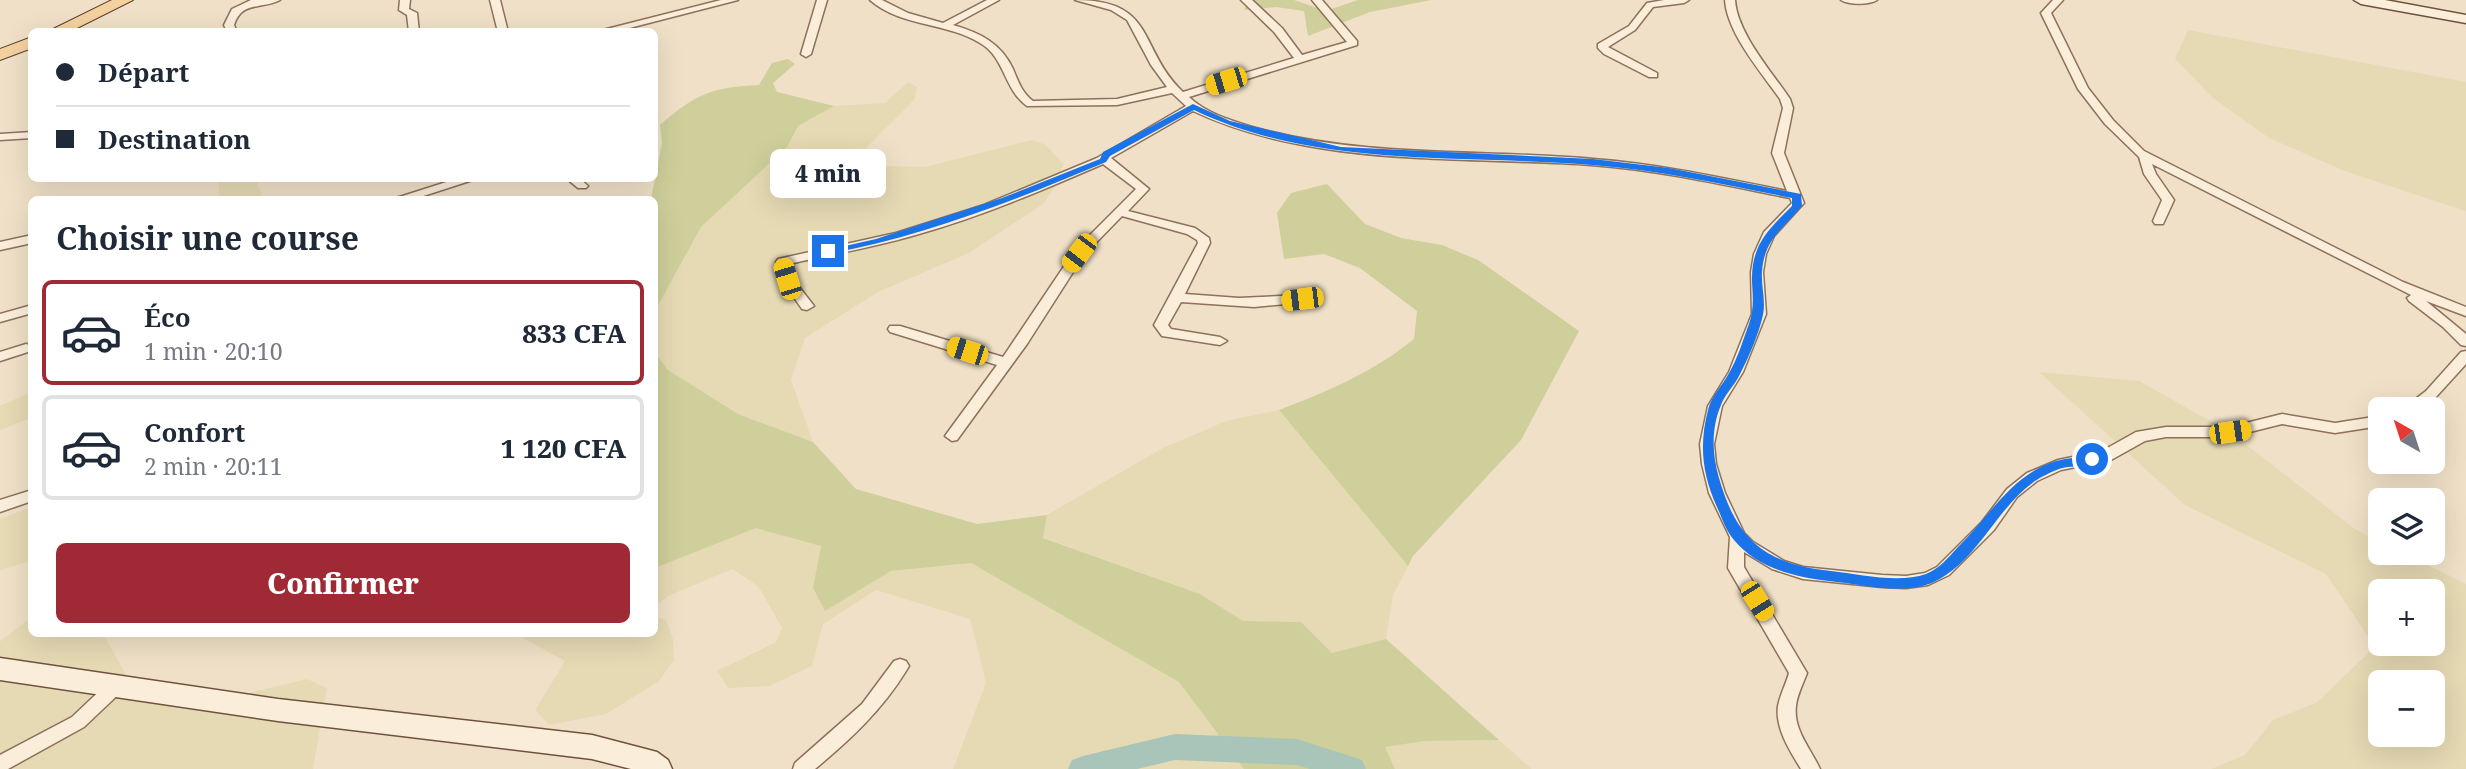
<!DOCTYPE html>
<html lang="fr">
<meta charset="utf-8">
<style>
:root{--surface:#fff;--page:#f2f2f3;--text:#1f2937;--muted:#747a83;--line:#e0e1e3;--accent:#9f2935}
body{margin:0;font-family:"Noto Serif",serif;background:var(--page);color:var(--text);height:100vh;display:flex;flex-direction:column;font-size:26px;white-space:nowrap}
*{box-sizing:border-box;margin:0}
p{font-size:23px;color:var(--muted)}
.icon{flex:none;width:38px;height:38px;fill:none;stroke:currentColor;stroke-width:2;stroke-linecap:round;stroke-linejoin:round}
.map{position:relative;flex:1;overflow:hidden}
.drawer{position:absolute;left:28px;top:196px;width:630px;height:441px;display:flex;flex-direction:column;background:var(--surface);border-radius:10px;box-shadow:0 7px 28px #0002}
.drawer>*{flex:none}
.top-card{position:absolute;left:28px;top:28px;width:630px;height:154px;border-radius:10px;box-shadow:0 7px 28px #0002;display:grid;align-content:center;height:154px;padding:0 28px;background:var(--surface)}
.needle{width:46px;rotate:321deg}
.buttons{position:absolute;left:2368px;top:397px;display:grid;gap:14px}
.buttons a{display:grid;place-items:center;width:77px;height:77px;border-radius:10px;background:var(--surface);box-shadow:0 7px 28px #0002;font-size:35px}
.end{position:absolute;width:32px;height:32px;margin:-16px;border:9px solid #1a73e8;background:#fff;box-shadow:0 0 0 4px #fff}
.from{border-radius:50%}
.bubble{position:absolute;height:49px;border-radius:10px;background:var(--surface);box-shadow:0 7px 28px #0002;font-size:23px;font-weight:800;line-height:49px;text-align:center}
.car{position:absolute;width:21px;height:42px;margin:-21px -10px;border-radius:9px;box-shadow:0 0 5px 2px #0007;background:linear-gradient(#f5c518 24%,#345 0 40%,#f5c518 0 76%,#345 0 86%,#f5c518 0)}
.top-card b{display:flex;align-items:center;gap:24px;height:66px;font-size:26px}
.top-card b+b{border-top:2px solid var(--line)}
.top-card i{width:18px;height:18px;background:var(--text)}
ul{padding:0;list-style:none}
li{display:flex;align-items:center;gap:21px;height:105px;margin:0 14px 10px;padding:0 14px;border:4px solid var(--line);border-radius:10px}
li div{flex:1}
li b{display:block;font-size:26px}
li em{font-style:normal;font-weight:800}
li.current{border-color:var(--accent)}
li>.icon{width:63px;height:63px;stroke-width:1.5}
h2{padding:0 28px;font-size:32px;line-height:84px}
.primary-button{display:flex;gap:14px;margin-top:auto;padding:14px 28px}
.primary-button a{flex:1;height:80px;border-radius:10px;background:var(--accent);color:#fff;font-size:28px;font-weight:800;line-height:80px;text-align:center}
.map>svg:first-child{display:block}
.farmland{fill:#e6dab4;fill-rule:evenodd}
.green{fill:#cecf9a}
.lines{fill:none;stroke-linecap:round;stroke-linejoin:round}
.river{fill:#a9c4b9;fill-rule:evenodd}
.street-casing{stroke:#8d715b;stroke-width:3}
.secondary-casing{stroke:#6f523e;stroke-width:3}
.primary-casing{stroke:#5b402f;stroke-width:2}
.street{fill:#faeedb;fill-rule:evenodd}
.secondary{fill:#faeedb;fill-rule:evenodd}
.primary{fill:#f4d19f;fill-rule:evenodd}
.route{fill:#1a73e8}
</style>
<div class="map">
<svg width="2466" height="769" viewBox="0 0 2466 769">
<rect width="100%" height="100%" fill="#f0e0c7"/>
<path class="farmland" d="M2188,30L2466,82V211L2347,172L2269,138L2213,98L2175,59Z
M908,82L917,87L915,99L860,154L886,166L925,167L1032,140L1046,145L1063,164L1058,183L1043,204L969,253L878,292L805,338L791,380L813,442L738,414L668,370L655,353V311L701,227L787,147L798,126L834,106L885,103Z
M218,179H258L257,184L263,199H220Z
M2039,372L2139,381L2230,432L2355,529L2380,542V553H2403L2466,584V769H2211L2245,755L2273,720L2316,703L2375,647L2326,574L2185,505ZM2380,592H2432V644H2380ZM2380,682H2432V735H2380Z
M31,392V418L0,430V406Z
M1279,410L1408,566L1393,595L1386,639L1332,653L1301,622L1243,621L1200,594L1042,537L1047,515L1163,448L1226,421Z
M31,507V561L0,570V519Z
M756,528L821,545L813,588L825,611L891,571L971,563L1179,682L1244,769H953L986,683L970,619L876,590L823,624L812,666L769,686L728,688L717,671L776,642L782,628L758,586L732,569L668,596L655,606V568Z
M655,617L666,620L673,639L674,660L659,681L606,714L549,725L535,710L565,661L516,634H654Z
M31,618L32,634H103L128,678L198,705L307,679L327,688L313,769H0V641Z
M1499,740L1532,769H1395L1384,747L1425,741Z"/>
<path class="green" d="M1249,0H1294L1326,11L1358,0H1431L1370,12L1308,36L1304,11L1276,7L1244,10Z
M788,59L795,64L773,83L777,92L834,106L798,126L787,147L701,227L655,311L654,200L651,199L662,143L660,125C695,94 713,87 759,85L772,63Z
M1327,184L1365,224L1401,238L1442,245L1478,260L1579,331L1521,440L1413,556L1408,566L1279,410C1327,392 1375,371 1414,339L1417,311L1360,268L1324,254L1284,259L1277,213L1291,193Z
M655,353L668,370L738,414L813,442L856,489L977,524L1047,515L1043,538L1200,594L1243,621L1301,622L1332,653L1386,639L1499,740L1425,741L1385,747L1395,769H1244L1179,682L971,563L891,571L825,611L813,588L821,546L756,528L655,568Z"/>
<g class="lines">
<path class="river" d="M1175,734L1297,739L1362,760L1366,769H1310L1297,765L1175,760L1137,769H1068L1072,760L1083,756Z"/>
<defs>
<path id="street" d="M251,0H280C262,10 242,0 234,25L237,32H227L224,25L232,9Z
M400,0H410L409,9L417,13L419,32H409L407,15L399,10Z
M490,0H500L508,32H498Z
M721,0H738L614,32H595Z
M817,0H827L811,54L806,57L801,54Z
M870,0H882L908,13L943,23L987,0H999L953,25C980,33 1001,43 1013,69C1018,81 1022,93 1033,101L1117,99L1167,87L1151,65L1127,20L1111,10L1075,0C1157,0 1137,48 1183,92L1294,58L1274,32L1241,0H1252L1282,28L1302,55L1347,42L1312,0H1322L1357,41V45L1189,97C1207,114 1233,121 1256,128C1365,158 1481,149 1593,159C1659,164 1723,178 1787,191L1772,153L1783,108L1780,99C1761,72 1727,33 1725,0H1735C1737,33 1772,72 1790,99L1793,108L1784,153L1804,203L1774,236L1766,254L1763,272L1766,314L1743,372L1722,406L1714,444L1716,464L1725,493L1744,533L1753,542L1784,561L1803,567L1882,575L1906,576L1925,573L1937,567L1982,522L2007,489L2027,473L2058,460L2102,451L2136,432L2166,427H2230L2282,414L2335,423L2380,416V426L2335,433L2282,424L2230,437H2166L2145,441L2111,460L2061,470L2037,481L2017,497L1994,530L1949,575L1928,585L1906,588L1882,587L1803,579L1772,569L1744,552V567L1807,673C1803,684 1797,695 1796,706C1793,730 1811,749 1820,769H1801C1790,751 1775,728 1778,706C1780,695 1786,684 1789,673L1728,568L1730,537L1709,493L1702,464L1700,444L1708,406L1729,372L1752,314L1751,272L1754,254L1764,232L1792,203L1790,198C1724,185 1658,170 1591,165C1461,156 1314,168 1193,111L1111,158L1149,189L1128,211L1195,228L1209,238L1210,243L1185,294L1239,298L1302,295L1309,299L1307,302L1254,307L1181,302L1168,325L1171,329L1220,337L1227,341L1220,345L1162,336L1154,325L1198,243L1197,240L1187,234L1122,216L1084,255L1027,344L957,440L952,441L945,436L997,365L890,332L888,329L890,326H900L1003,357L1075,250L1136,189L1103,164C1043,190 982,216 919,234C876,247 832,254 789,264L793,279L814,306L807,310L802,309L781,279L776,262L778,259L896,233L984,205L1097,158L1186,106L1172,93L1117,105L1027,106C1004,90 1005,57 980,43C946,22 901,27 870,0Z
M1664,0H1689L1684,3L1653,7L1635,30L1608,47L1657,73V77H1649L1604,54L1598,48V44L1629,26L1647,3Z
M1841,0H1877C1869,5 1849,5 1841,0Z
M2053,0H2063L2051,13L2088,88L2113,120L2144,151L2403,282L2466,307V316L2426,301L2466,334V346L2461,345L2443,327L2409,301L2407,298L2411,295L2152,164L2156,174L2174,200L2163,224H2155L2153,221L2162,200L2144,174L2139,157L2105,124L2078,89L2041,13Z
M32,132V138L0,140V134Z
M459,178H479L411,200H390Z
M566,178H579L588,186L586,188H578Z
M32,235V243L0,250V242Z
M32,305V313L0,322V314Z
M26,344L32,346L31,351L0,361V352Z
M2466,351V364L2436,397L2419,410H2401L2426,391L2461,352Z
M32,490V501L0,512V500Z
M900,659L906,661L909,666L906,671C882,710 850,740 815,769H793L795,763L862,704L894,661Z
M116,679L122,681L125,686L122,691L84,727L8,769H0V755L72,717L110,681Z"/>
<path id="secondary" d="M2354,0H2385L2466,15V23L2361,4Z
M0,658L278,699L592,735L657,752L668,760L672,769H631L592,759L278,721L0,680Z"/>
<path id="primary" d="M112,0H133L69,32H47Z
M32,37V48L0,60V49Z"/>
</defs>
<use href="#street" class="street-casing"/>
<use href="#secondary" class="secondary-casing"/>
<use href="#primary" class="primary-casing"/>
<use href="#street" class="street"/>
<use href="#secondary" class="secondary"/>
<use href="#primary" class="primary"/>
</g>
<path class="route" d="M1193,104L1230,121L1341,147L1593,159L1669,168L1801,194L1802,206C1783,229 1764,239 1762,272C1761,286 1766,301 1763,315C1759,333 1749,357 1740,374C1735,385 1725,394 1721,405C1711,428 1712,455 1719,478C1737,541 1766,564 1831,571C1860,574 1898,584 1926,574C1939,569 1949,557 1958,547C1989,517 2012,474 2056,461C2068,458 2080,457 2092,455L2099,459C2089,468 2071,465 2059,469C2051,472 2041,477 2035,481C1996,508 1978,561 1934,582C1904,596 1861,584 1829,581C1795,577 1757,568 1734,540C1726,531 1722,518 1717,507C1702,474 1699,445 1708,410C1711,396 1723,385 1729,373C1738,358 1743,340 1749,324C1754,310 1753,297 1752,282C1751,245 1768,230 1792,206V198C1726,185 1660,170 1592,165C1460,154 1317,169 1194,110L1110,156L1106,162C1016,200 924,236 828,254L823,251L876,239L1002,198L1100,159L1103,152Z"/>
</svg>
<div class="buttons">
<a><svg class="needle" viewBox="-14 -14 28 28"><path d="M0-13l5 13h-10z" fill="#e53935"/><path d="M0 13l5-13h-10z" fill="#747a83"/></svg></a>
<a><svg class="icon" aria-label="layers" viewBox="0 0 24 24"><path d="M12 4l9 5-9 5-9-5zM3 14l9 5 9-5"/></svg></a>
<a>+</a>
<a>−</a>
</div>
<i class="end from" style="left:2092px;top:459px"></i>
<i class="end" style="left:828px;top:251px"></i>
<div class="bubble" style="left:770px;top:149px;width:116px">4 min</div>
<i class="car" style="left:1226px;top:81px;rotate:253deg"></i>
<i class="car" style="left:1079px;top:253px;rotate:217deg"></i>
<i class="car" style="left:787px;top:279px;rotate:343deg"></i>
<i class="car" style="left:1302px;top:299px;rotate:263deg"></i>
<i class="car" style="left:967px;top:351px;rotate:288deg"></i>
<i class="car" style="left:2230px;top:432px;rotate:82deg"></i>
<i class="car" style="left:1757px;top:601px;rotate:148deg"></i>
<div class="top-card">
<b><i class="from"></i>Départ</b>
<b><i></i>Destination</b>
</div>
<section class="drawer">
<h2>Choisir une course</h2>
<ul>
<li class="current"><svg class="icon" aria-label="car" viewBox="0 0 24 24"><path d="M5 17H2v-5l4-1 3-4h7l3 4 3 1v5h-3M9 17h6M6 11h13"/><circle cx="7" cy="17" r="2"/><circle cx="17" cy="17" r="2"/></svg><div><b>Éco</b><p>1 min · 20:10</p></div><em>833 CFA</em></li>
<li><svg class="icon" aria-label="car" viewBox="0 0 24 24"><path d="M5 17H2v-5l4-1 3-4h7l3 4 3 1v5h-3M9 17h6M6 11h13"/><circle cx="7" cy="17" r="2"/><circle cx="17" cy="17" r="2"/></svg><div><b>Confort</b><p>2 min · 20:11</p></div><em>1 120 CFA</em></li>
</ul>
<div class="primary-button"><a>Confirmer</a></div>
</section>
</div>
